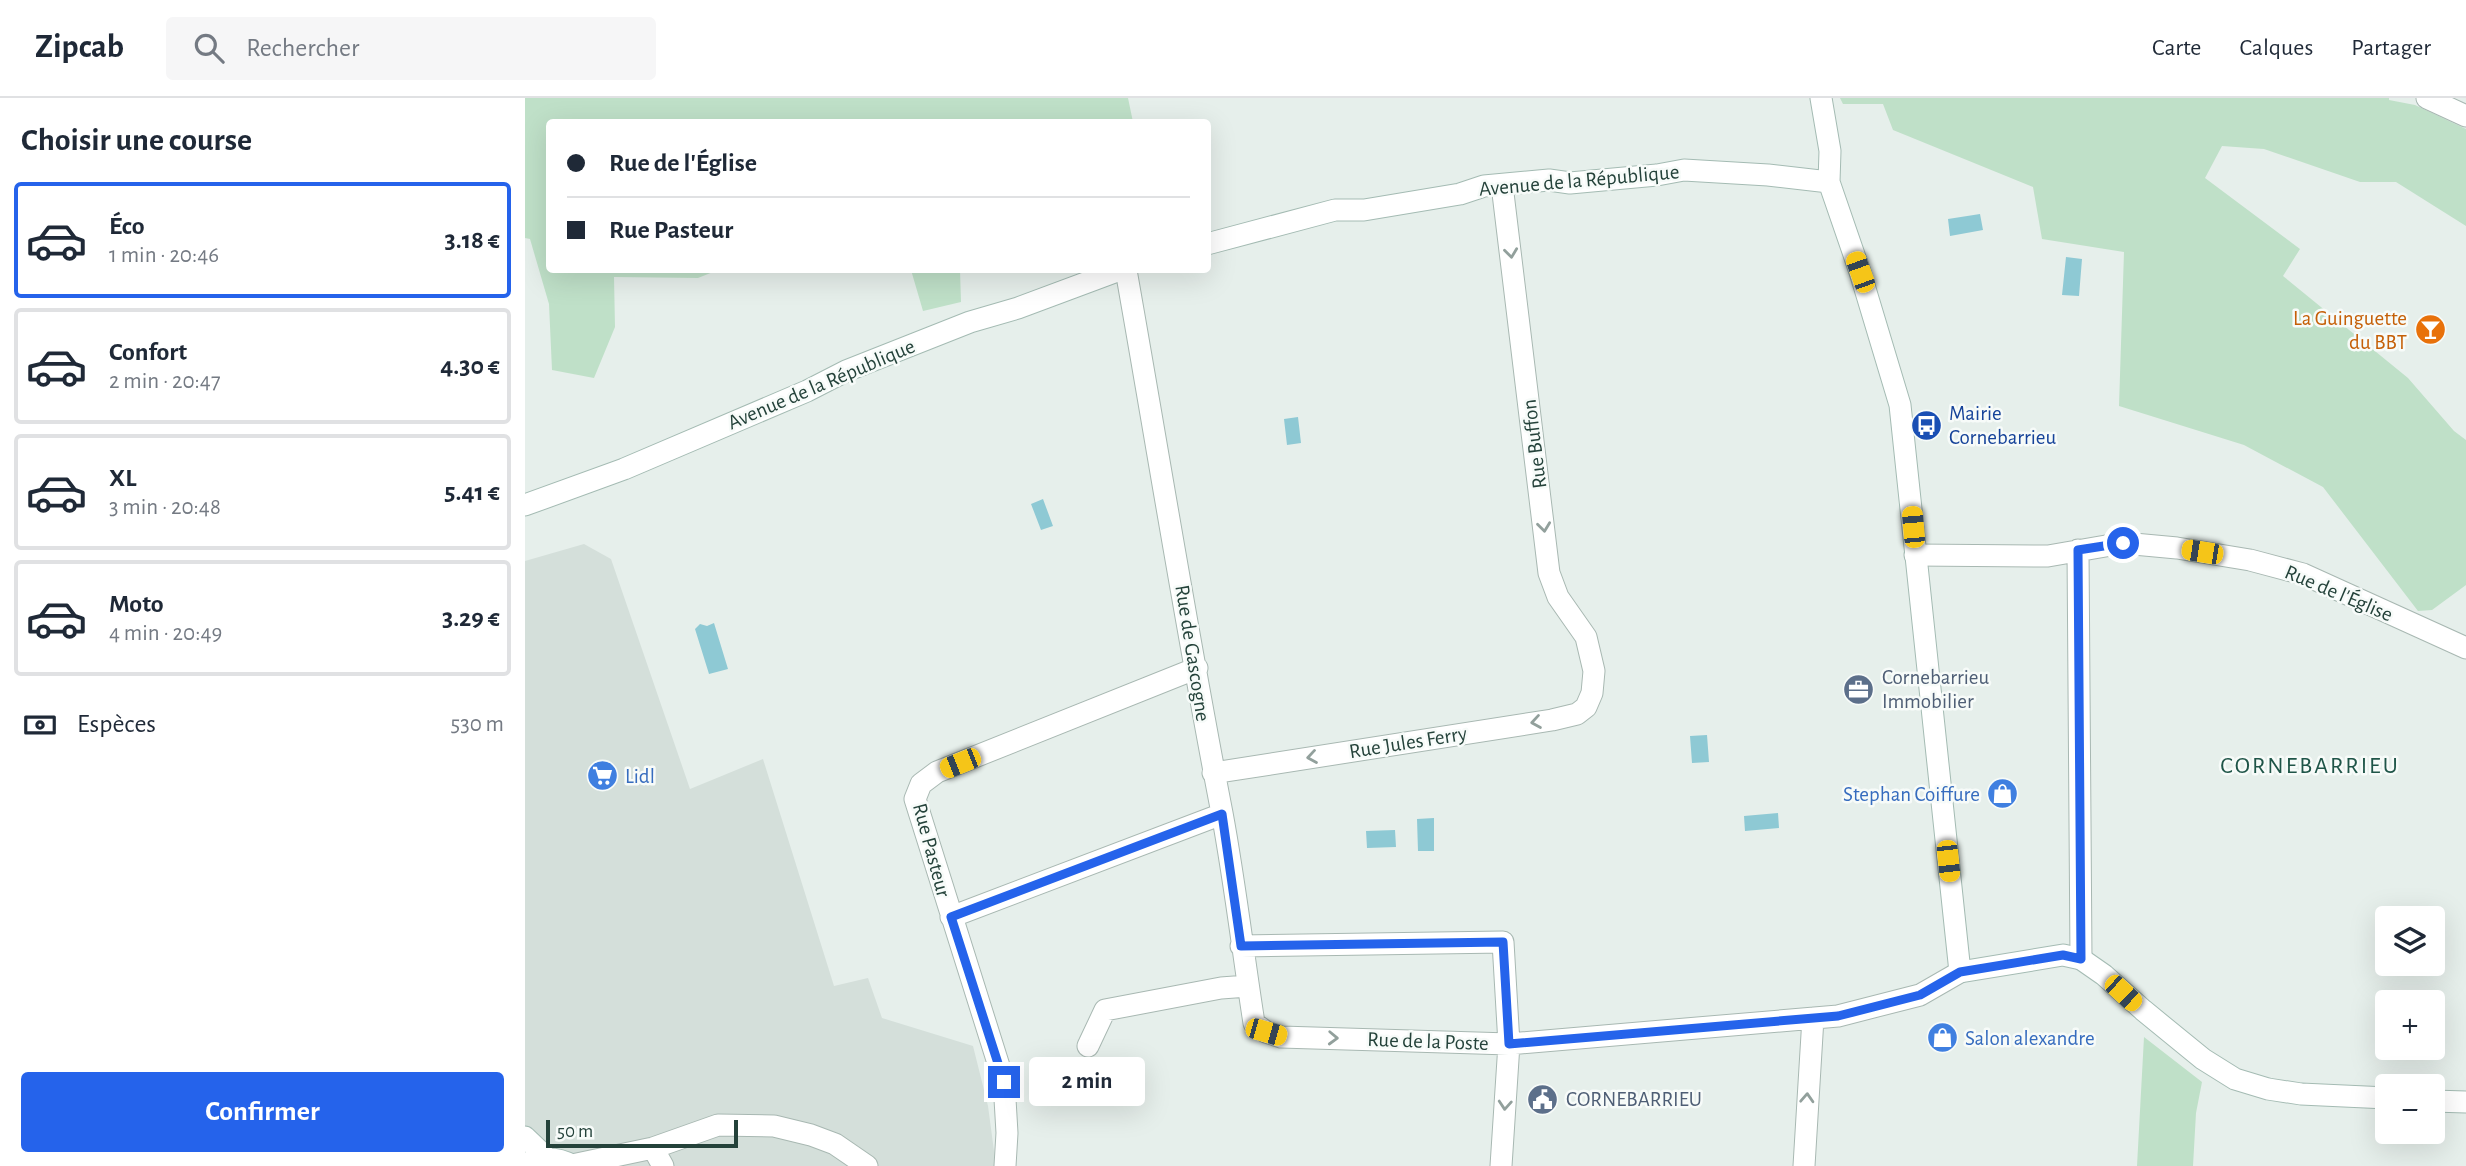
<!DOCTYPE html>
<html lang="fr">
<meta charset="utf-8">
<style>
:root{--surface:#fff;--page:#f6f6f7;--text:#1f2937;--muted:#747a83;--line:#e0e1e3;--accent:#2563eb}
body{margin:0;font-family:"Alegreya Sans",sans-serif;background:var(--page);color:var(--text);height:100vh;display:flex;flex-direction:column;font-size:26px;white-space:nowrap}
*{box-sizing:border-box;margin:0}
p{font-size:23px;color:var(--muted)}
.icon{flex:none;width:38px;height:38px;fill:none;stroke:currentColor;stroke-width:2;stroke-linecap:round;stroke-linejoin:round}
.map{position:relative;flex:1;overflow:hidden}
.sheet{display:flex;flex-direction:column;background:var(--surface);width:525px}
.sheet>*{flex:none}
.hud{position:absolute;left:21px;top:21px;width:665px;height:154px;border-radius:7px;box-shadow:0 7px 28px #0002;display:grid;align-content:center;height:154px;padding:0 21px;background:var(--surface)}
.tools{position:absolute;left:1850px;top:808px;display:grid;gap:14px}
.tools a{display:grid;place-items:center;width:70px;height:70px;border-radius:7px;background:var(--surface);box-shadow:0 7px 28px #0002;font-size:35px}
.scale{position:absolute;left:21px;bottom:18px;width:192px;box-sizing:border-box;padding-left:7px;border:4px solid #24423a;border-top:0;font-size:19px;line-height:24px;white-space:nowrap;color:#24423a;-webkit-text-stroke:5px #f7fbf9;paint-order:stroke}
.end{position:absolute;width:32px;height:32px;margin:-16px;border:9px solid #2563eb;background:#fff;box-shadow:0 0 0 4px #fff}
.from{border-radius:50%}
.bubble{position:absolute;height:49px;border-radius:7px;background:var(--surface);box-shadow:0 7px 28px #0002;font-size:23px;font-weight:700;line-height:49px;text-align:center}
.car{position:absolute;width:21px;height:42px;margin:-21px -10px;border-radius:9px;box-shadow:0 0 5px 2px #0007;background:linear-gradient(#f5c518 24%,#345 0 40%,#f5c518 0 76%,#345 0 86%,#f5c518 0)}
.hud b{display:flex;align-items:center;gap:24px;height:66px;font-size:26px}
.hud b+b{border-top:2px solid var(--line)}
.hud i{width:18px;height:18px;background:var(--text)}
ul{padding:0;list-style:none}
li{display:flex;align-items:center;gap:21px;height:116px;margin:0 14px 10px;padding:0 7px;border:4px solid var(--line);border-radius:7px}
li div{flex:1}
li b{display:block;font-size:26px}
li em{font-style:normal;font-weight:700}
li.on{border-color:var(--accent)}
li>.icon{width:63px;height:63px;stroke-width:1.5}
h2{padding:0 21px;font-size:32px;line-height:84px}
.pay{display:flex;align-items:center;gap:18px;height:77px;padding:0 21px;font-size:26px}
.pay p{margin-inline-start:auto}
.button{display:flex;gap:14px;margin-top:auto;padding:14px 21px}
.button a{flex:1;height:80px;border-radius:7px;background:var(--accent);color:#fff;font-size:28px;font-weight:700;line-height:80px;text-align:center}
header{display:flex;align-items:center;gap:42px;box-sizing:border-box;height:98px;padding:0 35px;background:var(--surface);border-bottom:2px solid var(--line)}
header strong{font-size:33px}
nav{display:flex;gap:38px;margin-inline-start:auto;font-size:24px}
.search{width:490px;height:63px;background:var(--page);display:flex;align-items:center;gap:18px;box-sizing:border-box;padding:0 24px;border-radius:7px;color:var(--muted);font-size:26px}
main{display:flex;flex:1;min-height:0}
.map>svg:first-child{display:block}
.built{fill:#d4dfda}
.green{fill:#bfe0c8}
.water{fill:#8ec9d4}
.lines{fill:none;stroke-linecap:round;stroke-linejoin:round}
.street-casing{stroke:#a8b8b2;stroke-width:23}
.secondary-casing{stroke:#a4bbb3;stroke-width:23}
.street{stroke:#fff;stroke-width:21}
.secondary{stroke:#fff;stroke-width:21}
.oneway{stroke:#92a09c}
.route{stroke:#2563eb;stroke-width:9}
.labels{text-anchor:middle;stroke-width:5;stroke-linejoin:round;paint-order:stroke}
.street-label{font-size:21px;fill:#24423a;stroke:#f7fbf9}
.food-label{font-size:21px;fill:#c56008;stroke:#f7fbf9;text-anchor:end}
.transit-label{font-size:21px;fill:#164399;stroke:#f7fbf9;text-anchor:start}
.service-label{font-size:21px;fill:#4e5e75;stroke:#f7fbf9;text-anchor:start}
.shop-label{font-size:21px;fill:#366cbe;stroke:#f7fbf9;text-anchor:start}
.quarter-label{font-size:24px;letter-spacing:2px;fill:#1f5548;stroke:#f7fbf9}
</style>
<header>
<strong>Zipcab</strong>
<div class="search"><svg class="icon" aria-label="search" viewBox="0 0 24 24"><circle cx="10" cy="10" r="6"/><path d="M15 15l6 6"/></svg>Rechercher</div>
<nav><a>Carte</a><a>Calques</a><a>Partager</a></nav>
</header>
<main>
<section class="sheet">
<h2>Choisir une course</h2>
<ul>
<li class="on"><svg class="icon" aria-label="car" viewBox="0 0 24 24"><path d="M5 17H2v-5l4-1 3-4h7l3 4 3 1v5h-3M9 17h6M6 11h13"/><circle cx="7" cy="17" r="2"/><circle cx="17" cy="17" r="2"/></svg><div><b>Éco</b><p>1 min · 20:46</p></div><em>3.18 €</em></li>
<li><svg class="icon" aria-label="car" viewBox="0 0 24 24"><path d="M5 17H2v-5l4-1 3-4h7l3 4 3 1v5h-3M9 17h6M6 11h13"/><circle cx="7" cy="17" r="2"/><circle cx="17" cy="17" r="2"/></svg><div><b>Confort</b><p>2 min · 20:47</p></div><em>4.30 €</em></li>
<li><svg class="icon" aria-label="car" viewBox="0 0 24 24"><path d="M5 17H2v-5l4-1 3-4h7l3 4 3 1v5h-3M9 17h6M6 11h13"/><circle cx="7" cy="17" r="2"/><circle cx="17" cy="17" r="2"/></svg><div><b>XL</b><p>3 min · 20:48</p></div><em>5.41 €</em></li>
<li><svg class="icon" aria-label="car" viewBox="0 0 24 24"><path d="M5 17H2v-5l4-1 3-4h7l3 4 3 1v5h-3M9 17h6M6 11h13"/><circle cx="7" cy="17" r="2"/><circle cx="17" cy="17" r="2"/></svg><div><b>Moto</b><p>4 min · 20:49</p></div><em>3.29 €</em></li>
</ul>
<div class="pay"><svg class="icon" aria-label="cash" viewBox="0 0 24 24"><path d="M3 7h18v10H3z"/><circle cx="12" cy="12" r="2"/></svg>Espèces<p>530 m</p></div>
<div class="button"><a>Confirmer</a></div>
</section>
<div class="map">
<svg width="1941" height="1068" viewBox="0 0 1941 1068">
<rect width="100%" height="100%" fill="#e6efeb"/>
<path class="built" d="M59,446L86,461L165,691L238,661L309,888L343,880L357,920L448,948L463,1008L471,1068H0V463Z"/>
<path class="green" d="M0,0H603L608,24H24V172H193L173,180L89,179L90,229L69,280L27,272L24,206L5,141L0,140Z
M1315,0H1864V2L1890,7L1941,31V128L1871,84H1835L1739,51L1697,48L1680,80L1775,151L1758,178L1883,280L1929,333L1941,342V487L1907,512L1893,513L1798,389L1719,347L1594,308L1599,154L1517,141L1508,89L1368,32L1358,6H1318Z
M386,172H435L436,204L398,213Z
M1619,939L1677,984L1671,1015L1668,1068H1612Z"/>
<path class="water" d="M1455,116L1458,132L1425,138L1423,121Z
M1541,159L1557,161L1554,198L1537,197Z
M773,319L776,345L762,347L759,321Z
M518,401L528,428L516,432L506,406Z
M189,525L203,571L184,576L170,531L175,526L182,528Z
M1182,637L1184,664L1167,665L1165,638Z
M1253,715L1254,730L1220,733L1219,718Z
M909,720V753H893L892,721Z
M870,732L871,749L842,750L841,733Z"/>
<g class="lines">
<defs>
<path id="street" d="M1902,0L1941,18
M601,172C633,353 662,535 697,715C710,785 718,855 729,925L741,934L756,939L984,946L1313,918L1395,897L1435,874
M1553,452L1556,861
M1390,457L1523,458L1598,445L1652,450L1725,462L1778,476L1941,550
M688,675L1027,622L1052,616L1061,609L1067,595L1069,573L1061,539L1033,499L1024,475L977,87
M426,819L697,716
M716,848L978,844L984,946L976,1068
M563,948L580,912L696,890L723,888
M128,1050L138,1068
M47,1067L128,1050L193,1027L249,1028L286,1037L310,1046L342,1068
M480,1068L482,1035L479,984L390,701L396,686L412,674L672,570
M1279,1068L1288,920"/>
<path id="secondary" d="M1296,0L1305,53L1304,84L1335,174L1375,307L1435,874L1538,857L1556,861L1579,877L1618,912L1678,961L1710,981L1743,991L1776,996L1862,1000
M682,146L810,112H839L935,96L959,88L1024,82L1045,85L1132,77L1159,72L1243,77L1304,84
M0,407L99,371L282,293L321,273L445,224L493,210L595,172
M1908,1003L1941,1004
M0,1039L22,1060
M0,1066C17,1058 32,1059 49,1068"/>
</defs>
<use href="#street" class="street-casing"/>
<use href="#secondary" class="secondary-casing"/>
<use href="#street" class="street"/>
<use href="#secondary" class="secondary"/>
</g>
<defs><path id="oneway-chevron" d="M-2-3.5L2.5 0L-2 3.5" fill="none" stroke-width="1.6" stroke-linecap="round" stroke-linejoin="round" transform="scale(1.75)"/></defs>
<g class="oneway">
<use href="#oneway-chevron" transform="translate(986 155) rotate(83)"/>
<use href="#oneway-chevron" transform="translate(1019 429) rotate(83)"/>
<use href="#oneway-chevron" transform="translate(1011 624) rotate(171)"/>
<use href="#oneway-chevron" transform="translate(787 659) rotate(171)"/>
<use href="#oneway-chevron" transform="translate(808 940) rotate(2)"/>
<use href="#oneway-chevron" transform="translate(1282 1000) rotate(-87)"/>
<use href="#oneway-chevron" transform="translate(980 1007) rotate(94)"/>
</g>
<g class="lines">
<path class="route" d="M479,984L426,819L697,716L716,848L978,844L984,946L1313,918L1395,897L1435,874L1538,857L1556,861L1553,452L1598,445"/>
</g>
<defs>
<symbol id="bar-disc" viewBox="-11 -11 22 22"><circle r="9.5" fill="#e8710a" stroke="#f7fbf9"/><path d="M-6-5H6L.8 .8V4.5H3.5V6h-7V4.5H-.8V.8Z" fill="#fff"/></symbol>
<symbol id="bus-disc" viewBox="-11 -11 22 22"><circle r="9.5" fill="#1a4fb4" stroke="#f7fbf9"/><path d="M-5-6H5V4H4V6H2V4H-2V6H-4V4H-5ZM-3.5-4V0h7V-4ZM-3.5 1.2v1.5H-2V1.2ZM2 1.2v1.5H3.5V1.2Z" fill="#fff"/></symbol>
<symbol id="office-disc" viewBox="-11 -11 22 22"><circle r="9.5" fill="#5c6f8a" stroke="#f7fbf9"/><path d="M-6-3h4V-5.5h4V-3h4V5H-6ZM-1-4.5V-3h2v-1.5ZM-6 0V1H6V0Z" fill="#fff"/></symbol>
<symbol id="supermarket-disc" viewBox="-11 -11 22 22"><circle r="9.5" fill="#3f7fe0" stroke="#f7fbf9"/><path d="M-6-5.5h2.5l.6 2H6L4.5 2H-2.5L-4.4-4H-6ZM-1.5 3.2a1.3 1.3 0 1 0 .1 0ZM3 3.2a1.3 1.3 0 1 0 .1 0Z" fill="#fff"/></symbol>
<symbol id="shop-disc" viewBox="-11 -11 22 22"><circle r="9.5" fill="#3f7fe0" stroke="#f7fbf9"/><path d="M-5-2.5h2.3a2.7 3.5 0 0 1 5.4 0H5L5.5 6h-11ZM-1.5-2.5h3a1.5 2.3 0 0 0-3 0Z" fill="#fff"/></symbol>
<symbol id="civic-disc" viewBox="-11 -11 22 22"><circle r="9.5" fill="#5c6f8a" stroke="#f7fbf9"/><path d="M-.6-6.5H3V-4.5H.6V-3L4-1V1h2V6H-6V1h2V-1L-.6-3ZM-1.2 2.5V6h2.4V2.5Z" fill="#fff"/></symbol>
</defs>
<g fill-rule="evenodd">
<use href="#bar-disc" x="1888" y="214" width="35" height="35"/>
<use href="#bus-disc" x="1384" y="310" width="35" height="35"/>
<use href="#office-disc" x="1316" y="574" width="35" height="35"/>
<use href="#supermarket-disc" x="60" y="660" width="35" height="35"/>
<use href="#shop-disc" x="1460" y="678" width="35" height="35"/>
<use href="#shop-disc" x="1400" y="922" width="35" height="35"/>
<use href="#civic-disc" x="1000" y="984" width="35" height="35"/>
</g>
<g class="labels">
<g class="street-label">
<text transform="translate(1054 82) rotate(-5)" y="7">Avenue de la République</text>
<text transform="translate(296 286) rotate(-23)" y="7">Avenue de la République</text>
<text transform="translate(1009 346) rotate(-97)" y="7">Rue Buffon</text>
<text transform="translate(1814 495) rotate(23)" y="7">Rue de l'Église</text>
<text transform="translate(668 555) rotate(81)" y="7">Rue de Gascogne</text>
<text transform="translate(883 644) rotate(-9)" y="7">Rue Jules Ferry</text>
<text transform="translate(407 752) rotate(75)" y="7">Rue Pasteur</text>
<text transform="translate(903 943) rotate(2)" y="7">Rue de la Poste</text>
</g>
<g class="food-label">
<text x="1882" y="227">La Guinguette<tspan x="1882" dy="24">du BBT</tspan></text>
</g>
<g class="transit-label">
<text x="1424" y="322">Mairie<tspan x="1424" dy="24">Cornebarrieu</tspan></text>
</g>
<g class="service-label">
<text x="1357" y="586">Cornebarrieu<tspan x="1357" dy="24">Immobilier</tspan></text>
<text x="1041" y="1008">CORNEBARRIEU</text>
</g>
<g class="shop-label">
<text x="100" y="685">Lidl</text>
<text x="1455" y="703" text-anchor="end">Stephan Coiffure</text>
<text x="1440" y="947">Salon alexandre</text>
</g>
<g class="quarter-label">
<text x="1785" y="675">CORNEBARRIEU</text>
</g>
</g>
</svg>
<div class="tools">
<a><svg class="icon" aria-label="layers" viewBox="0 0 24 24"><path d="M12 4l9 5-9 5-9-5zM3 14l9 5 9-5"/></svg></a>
<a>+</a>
<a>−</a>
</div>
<div class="scale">50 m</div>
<i class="end from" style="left:1598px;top:445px"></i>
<i class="end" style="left:479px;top:984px"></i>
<div class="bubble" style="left:504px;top:959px;width:116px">2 min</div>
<i class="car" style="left:1335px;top:174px;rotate:340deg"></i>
<i class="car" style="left:1388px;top:429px;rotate:355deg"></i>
<i class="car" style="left:1677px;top:454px;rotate:279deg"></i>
<i class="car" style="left:435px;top:665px;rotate:248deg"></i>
<i class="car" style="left:1423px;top:763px;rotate:174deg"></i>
<i class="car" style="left:1598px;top:895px;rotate:133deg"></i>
<i class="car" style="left:741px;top:934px;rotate:106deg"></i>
<div class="hud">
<b><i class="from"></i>Rue de l'Église</b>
<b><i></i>Rue Pasteur</b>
</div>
</div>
</main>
